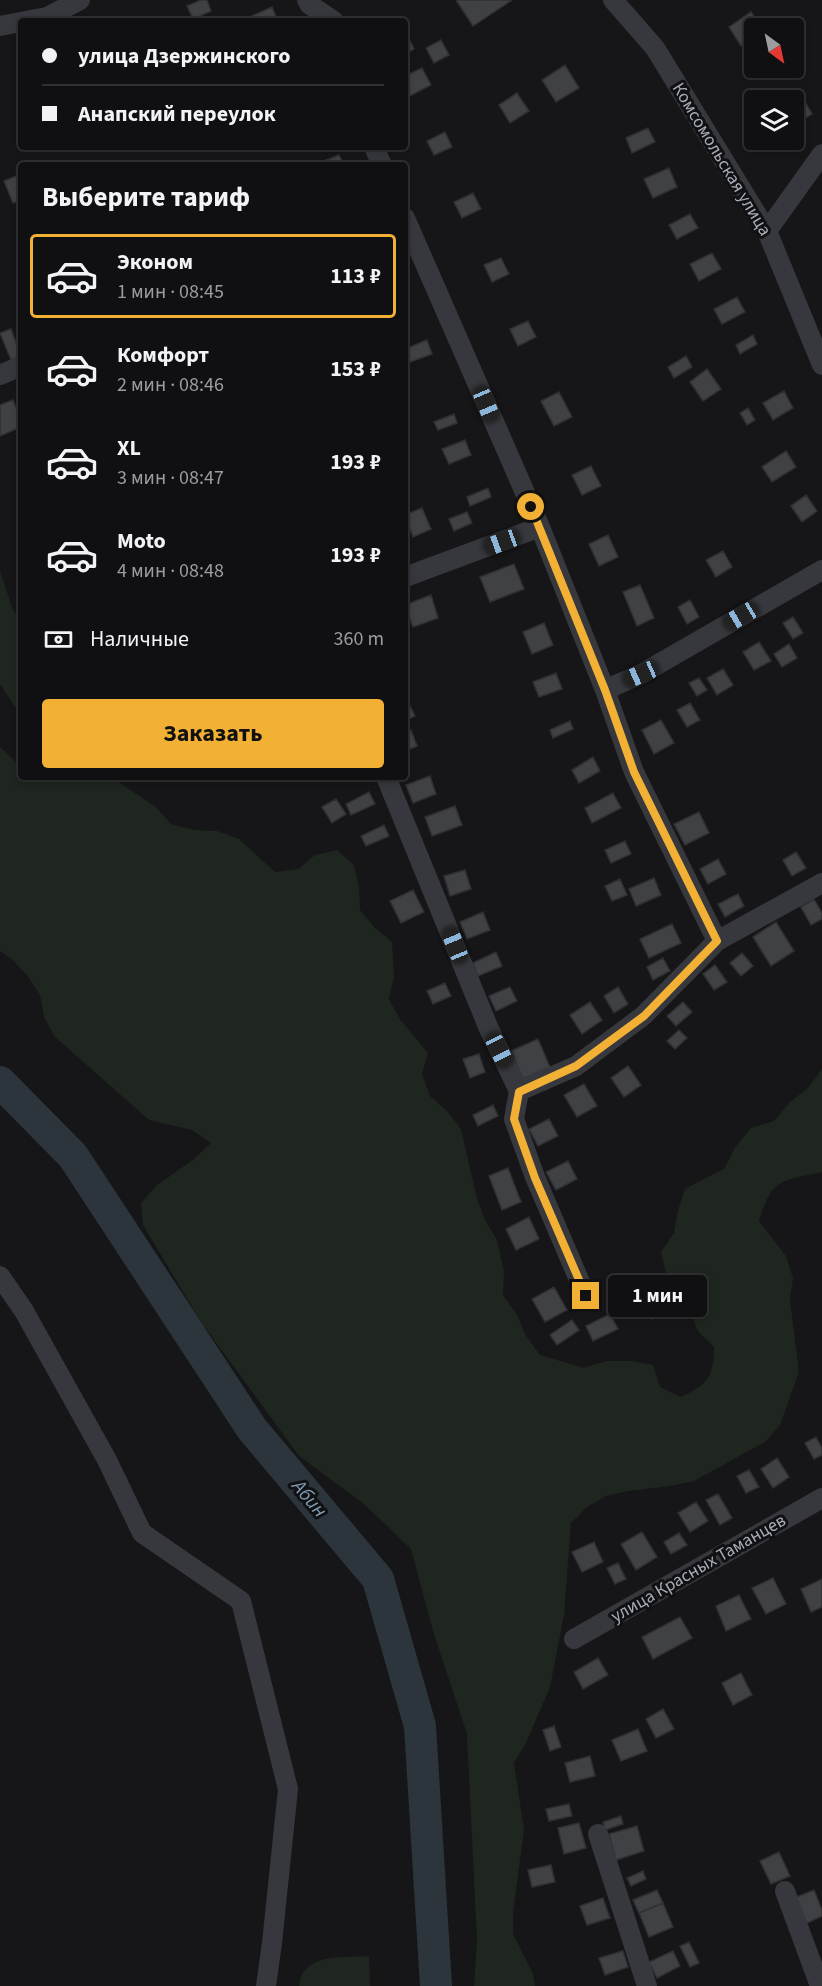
<!DOCTYPE html>
<html lang="ru">
<meta charset="utf-8">
<style>
:root{--surface:#101012;--page:#19191b;--text:#f1f3f6;--muted:#9c9d9f;--line:#303032;--accent:#f2b134}
body{margin:0;font-family:"Source Sans 3",sans-serif;background:var(--page);color:var(--text);height:100vh;display:flex;flex-direction:column;font-size:22px;white-space:nowrap}
*{box-sizing:border-box;margin:0}
p{font-size:20px;color:var(--muted)}
.icon{flex:none;width:33px;height:33px;fill:none;stroke:currentColor;stroke-width:2;stroke-linecap:round;stroke-linejoin:round}
.map{position:relative;flex:1;overflow:hidden}
.panel{position:absolute;left:18px;top:162px;width:390px;height:618px;display:flex;flex-direction:column;background:var(--surface);border-radius:6px;box-shadow:0 3px 9px #0003,0 0 0 2px var(--line)}
.panel>*{flex:none}
.banner{position:absolute;left:18px;top:18px;width:390px;height:132px;border-radius:6px;box-shadow:0 3px 9px #0003,0 0 0 2px var(--line);display:grid;align-content:center;height:132px;padding:0 24px;background:var(--surface)}
.needle{width:39px;rotate:147deg}
.tools{position:absolute;left:744px;top:18px;display:grid;gap:12px}
.tools a{display:grid;place-items:center;width:60px;height:60px;border-radius:6px;background:var(--surface);box-shadow:0 3px 9px #0003,0 0 0 2px var(--line);font-size:30px}
.end{position:absolute;width:27px;height:27px;margin:-14px;border:8px solid #f2b134;background:#111;box-shadow:0 0 0 3px #111}
.from{border-radius:50%}
.bubble{position:absolute;height:42px;border-radius:6px;background:var(--surface);box-shadow:0 3px 9px #0003,0 0 0 2px var(--line);font-size:20px;font-weight:700;line-height:42px;text-align:center}
.car{position:absolute;width:18px;height:36px;margin:-18px -9px;border-radius:8px;box-shadow:0 0 4px 2px #0007;background:linear-gradient(#222 24%,#8ab4d8 0 40%,#222 0 76%,#8ab4d8 0 86%,#222 0)}
.banner b{display:flex;align-items:center;gap:21px;height:57px;font-size:22px}
.banner b+b{border-top:2px solid var(--line)}
.banner i{width:15px;height:15px;background:var(--text)}
ul{padding:0;list-style:none}
li{display:flex;align-items:center;gap:18px;height:84px;margin:0 12px 9px;padding:0 12px;border:3px solid transparent;border-radius:6px}
li div{flex:1}
li b{display:block;font-size:22px}
li em{font-style:normal;font-weight:700}
li.on{border-color:var(--accent)}
li>.icon{width:54px;height:54px;stroke-width:1.5}
h2{padding:0 24px;font-size:27px;line-height:72px}
.pay{display:flex;align-items:center;gap:15px;height:66px;padding:0 24px;font-size:22px}
.pay p{margin-inline-start:auto}
.cta{display:flex;gap:12px;margin-top:auto;padding:12px 24px}
.cta a{flex:1;height:69px;border-radius:6px;background:var(--accent);color:#111;font-size:24px;font-weight:700;line-height:69px;text-align:center}
.map>svg:first-child{display:block}
.green{fill:#1e261f}
.lines{fill:none;stroke-linecap:round;stroke-linejoin:round}
.river{stroke:#2c353c;stroke-width:32}
.building{fill:#404145;stroke:#303034;stroke-width:1.5}
.minor{stroke:#37383d;stroke-width:20}
.route{stroke:#f2b134;stroke-width:8}
.labels{text-anchor:middle;stroke-width:6;stroke-linejoin:round;paint-order:stroke}
.street-label{font-size:18px;fill:#a8adb8;stroke:#111113}
.water-label{font-size:20px;font-style:italic;fill:#7f9bb3;stroke:#111113}
</style>
<div class="map">
<svg width="822" height="1986" viewBox="0 0 822 1986">
<rect width="100%" height="100%" fill="#161618"/>
<path class="green" d="M0,571L13,610L21,620V716L0,684Z
M0,747L18,764L21,763V777H111L156,807L171,824L194,830L217,831L239,839L275,872L298,869L315,855L337,850L354,865L359,887L360,910L374,927L392,942L394,976L389,999L399,1018L428,1053L422,1074L430,1096L447,1111L461,1129L477,1199L485,1220L497,1240L504,1272L503,1295L517,1315L526,1336L540,1355L584,1368L606,1361H630L653,1365L660,1387L681,1397C708,1384 713,1378 714,1347L698,1331L690,1312L684,1289L666,1273L661,1252L674,1233L678,1210L685,1189L725,1168L736,1146L751,1128L774,1121L790,1102L808,1088L822,1069V1172C781,1181 772,1178 759,1221L786,1256L793,1278L790,1300L799,1372L780,1425L765,1442L694,1481L671,1486L628,1491L606,1496L587,1507L571,1523L564,1615L550,1687L526,1743L514,1763L524,1830L513,1912V1934L533,1974L535,1986H474L477,1941L467,1734L433,1631L411,1549L364,1504L299,1456L201,1322L143,1225L141,1203L156,1186L194,1159L211,1143L192,1130L149,1120L54,1036L44,1017L40,995L29,978L13,960L0,951Z
M369,1956L370,1986H299C303,1952 343,1958 369,1956Z"/>
<g class="lines">
<path class="river" d="M0,1082L73,1156L252,1429L378,1579L420,1726L436,1986"/>
</g>
<path class="building" d="M201,0H207L211,11L193,19L187,6Z
M456,0H512L473,26Z
M272,7L277,19L246,21L245,19Z
M751,12L762,28H754V37L741,46L729,27Z
M406,33L414,49L405,54V34Z
M441,40L449,55L434,63L426,48Z
M565,65L579,88L556,102L542,80Z
M422,68L431,85L406,98L405,76Z
M517,93L529,111L510,123L499,105Z
M803,98L812,114L794,125V103Z
M648,128L655,142L632,153L626,138Z
M445,132L452,147L434,155L427,141Z
M339,155L343,163L338,165H314Z
M669,168L677,187L653,198L644,179Z
M21,174V200L13,203L4,181Z
M473,193L481,209L462,218L454,202Z
M690,214L698,228L677,239L669,225Z
M712,253L721,269L699,281L690,264Z
M501,258L509,274L492,282L484,265Z
M737,297L745,312L722,324L714,309Z
M528,321L536,337L518,346L510,329Z
M11,329L21,356L11,360L0,333Z
M753,335L757,344L740,354L736,345Z
M427,340L432,354L410,362L405,349Z
M686,356L692,367L674,378L668,367Z
M707,369L721,389L703,401L690,382Z
M784,391L793,408L773,420L763,403Z
M559,392L572,417L554,426L541,401Z
M13,400L21,420V427L0,436V405Z
M748,408L755,420L747,425L740,413Z
M454,414L457,423L438,430L434,422Z
M465,440L471,455L449,464L442,449Z
M786,451L796,467L772,482L762,467Z
M591,466L601,486L582,495L572,475Z
M488,488L491,497L470,506L467,497Z
M806,495L817,511L802,522L791,506Z
M422,508L431,529L413,537L405,515Z
M467,512L472,523L454,531L449,519Z
M608,535L618,557L599,566L589,544Z
M723,551L732,567L716,577L706,560Z
M514,564L524,589L490,602L480,577Z
M640,585L654,618L637,626L623,592Z
M431,595L438,618L413,627L405,605Z
M690,600L699,617L687,624L678,607Z
M793,617L803,633L793,639L783,623Z
M544,623L553,645L532,654L523,632Z
M759,642L771,661L754,670L743,652Z
M789,644L797,658L782,667L774,654Z
M723,669L733,685L717,695L707,678Z
M556,673L562,689L539,697L533,682Z
M699,678L707,690L697,696L689,683Z
M690,703L700,720L687,727L677,710Z
M409,704L415,716L405,721V706Z
M661,720L674,743L654,754L642,730Z
M570,721L573,729L553,738L550,730Z
M411,730L417,746L405,751V733Z
M593,757L600,771L579,783L572,770Z
M430,776L436,794L413,803L406,785Z
M369,792L375,804L351,815L346,804Z
M613,793L621,808L592,823L585,808Z
M336,799L346,814L332,823L322,807Z
M455,806L462,825L432,836L425,817Z
M699,812L709,833L685,845L674,824Z
M384,825L389,836L366,846L361,836Z
M625,841L631,854L611,863L605,850Z
M796,852L806,868L792,876L783,860Z
M718,859L726,874L708,884L700,869Z
M465,870L471,889L450,896L444,876Z
M654,878L661,895L636,906L629,889Z
M620,879L627,895L612,901L605,886Z
M413,890L424,912L401,923L390,901Z
M738,894L744,906L725,917L718,904Z
M814,899L822,913V919L811,925L801,907Z
M483,912L490,930L467,939L460,922Z
M776,922L794,951L771,966L753,937Z
M672,924L681,943L649,958L640,939Z
M496,952L502,966L478,976L473,963Z
M742,953L753,966L741,976L730,963Z
M663,958L670,971L653,980L647,967Z
M715,965L727,982L714,990L703,974Z
M445,983L451,996L433,1004L427,991Z
M510,987L517,1001L496,1011L489,996Z
M618,987L628,1004L614,1013L604,996Z
M590,1002L602,1020L582,1034L570,1015Z
M683,1002L692,1012L676,1026L667,1016Z
M679,1030L687,1038L675,1049L667,1041Z
M538,1039L550,1067L523,1079L511,1051Z
M479,1054L485,1072L470,1078L463,1059Z
M628,1066L641,1085L624,1097L611,1078Z
M584,1084L597,1106L577,1117L564,1095Z
M493,1105L498,1116L478,1126L473,1115Z
M549,1119L558,1136L538,1146L529,1129Z
M568,1161L577,1179L556,1190L546,1172Z
M508,1168L521,1202L502,1210L489,1176Z
M529,1217L539,1239L516,1250L506,1229Z
M554,1287L567,1310L545,1322L532,1299Z
M633,1295L656,1298L653,1319L630,1315Z
M610,1314L618,1329L593,1341L586,1326Z
M572,1320L579,1330L557,1345L550,1335Z
M816,1437L822,1448V1455L814,1459L805,1443Z
M777,1458L789,1477L773,1488L761,1469Z
M749,1470L759,1487L746,1493L737,1476Z
M718,1494L732,1518L720,1525L706,1500Z
M696,1502L708,1521L690,1532L678,1513Z
M642,1532L657,1557L636,1570L621,1544Z
M679,1533L687,1545L671,1554L664,1542Z
M594,1542L603,1562L582,1572L572,1552Z
M618,1563L626,1579L615,1584L607,1568Z
M773,1578L786,1604L766,1614L752,1588Z
M822,1579V1607L811,1612L801,1589Z
M739,1595L751,1619L726,1631L716,1606Z
M680,1617L692,1638L653,1659L642,1637Z
M598,1658L608,1675L583,1689L574,1672Z
M741,1673L752,1695L733,1705L722,1683Z
M663,1709L674,1729L656,1738L646,1719Z
M554,1726L561,1747L550,1751L543,1730Z
M638,1729L647,1751L621,1761L612,1740Z
M590,1756L595,1776L570,1782L565,1763Z
M569,1804L572,1816L549,1821L546,1809Z
M621,1816L623,1824L605,1830L603,1822Z
M579,1823L586,1848L564,1854L558,1828Z
M637,1826L644,1851L616,1860L609,1834Z
M779,1852L790,1876L771,1884L760,1861Z
M551,1865L555,1882L532,1887L528,1870Z
M643,1871L646,1879L631,1886L627,1878Z
M657,1890L663,1903L639,1913L633,1900Z
M814,1890L822,1910V1916L803,1925L792,1899Z
M603,1898L610,1918L587,1925L580,1906Z
M663,1903L673,1927L649,1937L639,1913Z
M689,1942L699,1963L690,1967L680,1946Z
M623,1951L628,1967L605,1975L599,1958Z
M673,1951L680,1966L657,1978L649,1962Z"/>
<g class="lines">
<path class="minor" d="M307,0L310,5L334,21
M613,0L655,48L767,231L822,365
M25,21L47,17L80,0
M0,26L21,22
M374,147L382,165
M405,218L540,527L605,690L634,772L717,941
M767,231L822,154
M0,375L21,366
M405,577L540,527
M605,690L641,674L822,570
M386,777L489,1029L519,1091
M519,1091L576,1066L643,1016L717,941L822,883
M519,1091L514,1119L535,1177L586,1296
M0,1276L24,1311L107,1460L142,1533L241,1601L288,1789L272,1943L266,1986
M574,1639L822,1498
M598,1834L647,1986
M785,1891L820,1986"/>
</g>
<g class="lines">
<path class="route" d="M531,507L605,690L634,772L717,941L644,1016L576,1066L519,1092L514,1119L535,1178L586,1296"/>
</g>
<g class="labels">
<g class="street-label">
<text transform="translate(722 159) rotate(59)" y="6">Комсомольская улица</text>
<text transform="translate(698 1568) rotate(-30)" y="6">улица Красных Таманцев</text>
</g>
<g class="water-label">
<text transform="translate(310 1498) rotate(50)" y="7">Абин</text>
</g>
</g>
</svg>
<div class="tools">
<a><svg class="needle" viewBox="-14 -14 28 28"><path d="M0-13l5 13h-10z" fill="#e53935"/><path d="M0 13l5-13h-10z" fill="#9c9d9f"/></svg></a>
<a><svg class="icon" aria-label="layers" viewBox="0 0 24 24"><path d="M12 4l9 5-9 5-9-5zM3 14l9 5 9-5"/></svg></a>
</div>
<i class="end from" style="left:531px;top:507px"></i>
<i class="end" style="left:586px;top:1296px"></i>
<div class="bubble" style="left:608px;top:1275px;width:99px">1 мин</div>
<i class="car" style="left:486px;top:404px;rotate:157deg"></i>
<i class="car" style="left:502px;top:542px;rotate:250deg"></i>
<i class="car" style="left:741px;top:616px;rotate:240deg"></i>
<i class="car" style="left:641px;top:674px;rotate:246deg"></i>
<i class="car" style="left:455px;top:945px;rotate:338deg"></i>
<i class="car" style="left:499px;top:1050px;rotate:154deg"></i>
<div class="banner">
<b><i class="from"></i>улица Дзержинского</b>
<b><i></i>Анапский переулок</b>
</div>
<section class="panel">
<h2>Выберите тариф</h2>
<ul>
<li class="on"><svg class="icon" aria-label="car" viewBox="0 0 24 24"><path d="M5 17H2v-5l4-1 3-4h7l3 4 3 1v5h-3M9 17h6M6 11h13"/><circle cx="7" cy="17" r="2"/><circle cx="17" cy="17" r="2"/></svg><div><b>Эконом</b><p>1 мин · 08:45</p></div><em>113 ₽</em></li>
<li><svg class="icon" aria-label="car" viewBox="0 0 24 24"><path d="M5 17H2v-5l4-1 3-4h7l3 4 3 1v5h-3M9 17h6M6 11h13"/><circle cx="7" cy="17" r="2"/><circle cx="17" cy="17" r="2"/></svg><div><b>Комфорт</b><p>2 мин · 08:46</p></div><em>153 ₽</em></li>
<li><svg class="icon" aria-label="car" viewBox="0 0 24 24"><path d="M5 17H2v-5l4-1 3-4h7l3 4 3 1v5h-3M9 17h6M6 11h13"/><circle cx="7" cy="17" r="2"/><circle cx="17" cy="17" r="2"/></svg><div><b>XL</b><p>3 мин · 08:47</p></div><em>193 ₽</em></li>
<li><svg class="icon" aria-label="car" viewBox="0 0 24 24"><path d="M5 17H2v-5l4-1 3-4h7l3 4 3 1v5h-3M9 17h6M6 11h13"/><circle cx="7" cy="17" r="2"/><circle cx="17" cy="17" r="2"/></svg><div><b>Moto</b><p>4 мин · 08:48</p></div><em>193 ₽</em></li>
</ul>
<div class="pay"><svg class="icon" aria-label="cash" viewBox="0 0 24 24"><path d="M3 7h18v10H3z"/><circle cx="12" cy="12" r="2"/></svg>Наличные<p>360 m</p></div>
<div class="cta"><a>Заказать</a></div>
</section>
</div>
